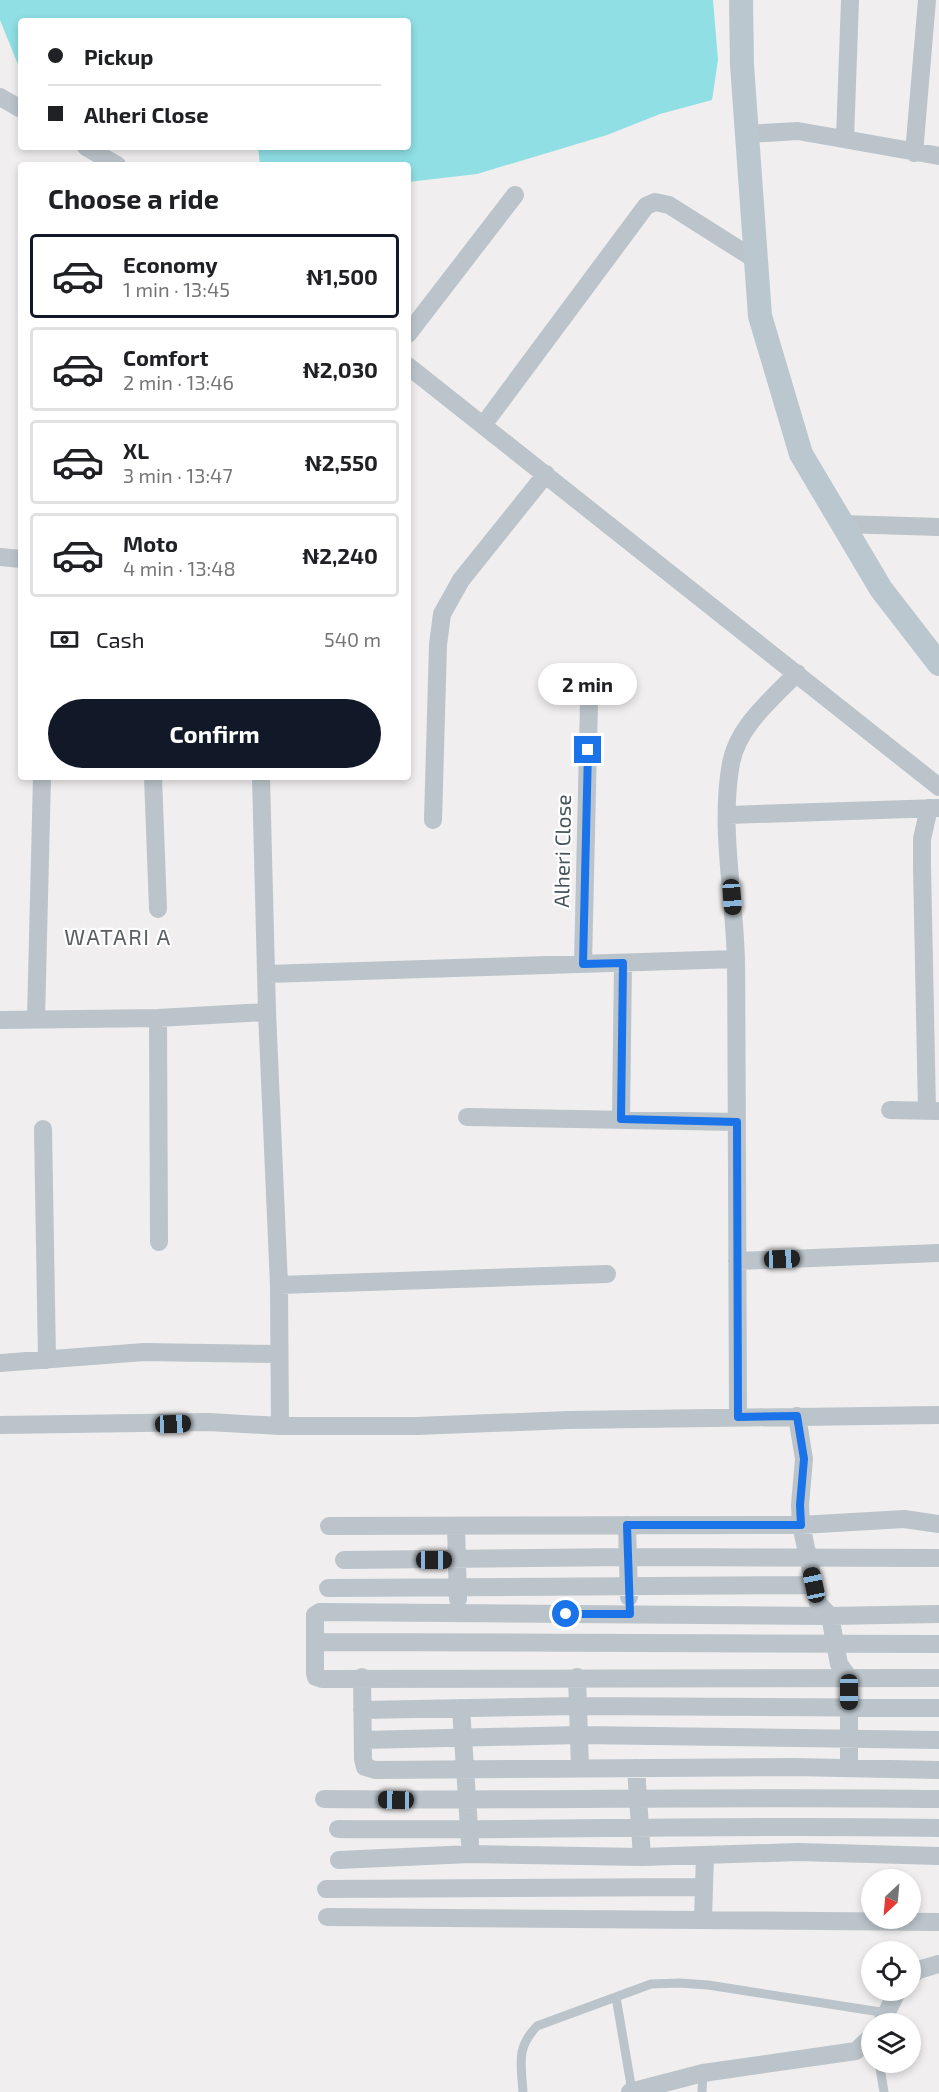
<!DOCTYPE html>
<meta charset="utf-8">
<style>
:root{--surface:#fff;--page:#f2f2f2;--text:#202124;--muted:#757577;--line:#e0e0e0;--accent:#111827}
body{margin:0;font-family:"Exo 2",sans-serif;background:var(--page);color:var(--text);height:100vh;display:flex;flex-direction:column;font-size:22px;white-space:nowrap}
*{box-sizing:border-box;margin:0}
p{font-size:20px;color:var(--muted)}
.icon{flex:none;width:33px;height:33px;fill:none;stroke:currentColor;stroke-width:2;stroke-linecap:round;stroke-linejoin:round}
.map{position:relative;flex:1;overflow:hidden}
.details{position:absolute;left:18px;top:162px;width:393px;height:618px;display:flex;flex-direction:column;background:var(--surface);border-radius:6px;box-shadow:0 3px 9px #0003}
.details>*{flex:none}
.hud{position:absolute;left:18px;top:18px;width:393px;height:132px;border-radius:6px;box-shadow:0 3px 9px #0003;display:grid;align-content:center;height:132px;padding:0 30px;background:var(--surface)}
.needle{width:39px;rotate:206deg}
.buttons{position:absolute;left:861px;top:1869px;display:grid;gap:12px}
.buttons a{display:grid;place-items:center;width:60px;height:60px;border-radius:50%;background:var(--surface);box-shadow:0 3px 9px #0003;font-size:30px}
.end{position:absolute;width:27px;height:27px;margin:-14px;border:8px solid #1a73e8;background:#fff;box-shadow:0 0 0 3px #fff}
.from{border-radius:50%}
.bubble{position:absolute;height:42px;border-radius:21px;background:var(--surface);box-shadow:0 3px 9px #0003;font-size:20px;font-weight:700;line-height:42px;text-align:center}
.car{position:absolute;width:18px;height:36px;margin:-18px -9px;border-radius:8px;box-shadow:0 0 4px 2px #0007;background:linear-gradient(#222 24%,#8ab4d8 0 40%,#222 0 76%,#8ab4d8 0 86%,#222 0)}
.hud b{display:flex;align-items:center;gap:21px;height:57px;font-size:22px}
.hud b+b{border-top:2px solid var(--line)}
.hud i{width:15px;height:15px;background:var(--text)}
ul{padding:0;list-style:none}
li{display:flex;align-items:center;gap:18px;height:84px;margin:0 12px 9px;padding:0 18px;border:3px solid var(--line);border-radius:6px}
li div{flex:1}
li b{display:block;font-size:22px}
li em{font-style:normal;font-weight:700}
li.selected{border-color:var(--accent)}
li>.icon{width:54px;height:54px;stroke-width:1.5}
h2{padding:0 30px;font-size:27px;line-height:72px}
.pay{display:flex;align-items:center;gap:15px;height:66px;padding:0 30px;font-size:22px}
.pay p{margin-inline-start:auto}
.cta{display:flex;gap:12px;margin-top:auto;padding:12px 30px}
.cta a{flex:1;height:69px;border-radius:36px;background:var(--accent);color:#fff;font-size:24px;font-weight:700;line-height:69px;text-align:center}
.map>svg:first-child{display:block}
.water{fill:#8fdfe5}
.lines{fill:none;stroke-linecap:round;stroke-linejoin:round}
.lane{stroke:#bac4ca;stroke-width:9}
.street{stroke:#bac4ca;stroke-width:18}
.secondary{stroke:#bbc7cf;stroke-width:24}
.route{stroke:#1a73e8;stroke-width:8}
.labels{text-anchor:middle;stroke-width:4.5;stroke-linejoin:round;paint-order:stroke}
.street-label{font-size:21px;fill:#47545a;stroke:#fff}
.neighbourhood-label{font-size:22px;letter-spacing:1.5px;fill:#5b5f62;stroke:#fff}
</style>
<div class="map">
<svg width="939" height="2092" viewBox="0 0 939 2092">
<rect width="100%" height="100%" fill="#f0eeee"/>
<path class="water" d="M0,0H713L718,60L712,100L660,114L607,135L477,174L408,182V165H260L258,147H408V21H21V72L0,20Z"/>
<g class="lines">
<path class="lane" d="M616,1997L632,2091
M879,2062L884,2092
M523,2092C521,2063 516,2048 537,2026L651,1984L680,1983L708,1985L887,2013
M702,2092L703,2073"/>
<path class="street" d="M0,97L21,109
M747,134L798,131L939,156
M845,139L850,0
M86,147L117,165
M914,153L927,0
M408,334L515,195
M408,366L939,787
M484,424L646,206L655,202L669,205L756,260
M842,524L939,527
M0,557L21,559
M153,777L158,909
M261,777L267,1012
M728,815L939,808
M433,820L438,645L442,614L461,580L546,474
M583,964L589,702
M267,974L736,959
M158,1018L159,1242
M36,1019L42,777
M0,1020L158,1018L267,1012L279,1285L280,1426H417L568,1420L939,1415
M890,1110L937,1111
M927,1111L922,866V839L929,808
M467,1117L737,1122
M621,1119L623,963
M43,1129L47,1360
M737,1261L939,1253
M279,1285L607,1274
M0,1363L144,1352L278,1354
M797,1416L804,1459L800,1505L801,1525L818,1603L830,1616L839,1664L849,1678V1768
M738,1417C737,1265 738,1114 736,963C735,897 719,828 731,763C738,726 772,699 797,673
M0,1425L209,1422L280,1426
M627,1525L629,1597
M329,1526L801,1525L904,1519L939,1524
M456,1526L458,1599
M344,1560L628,1557L939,1558
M328,1588L814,1585
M939,1614L830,1616L320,1612L315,1615V1673L316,1677L322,1679L939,1678
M316,1642L939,1644
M362,1677L363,1759L365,1767L375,1770L793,1767L939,1770
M577,1677L580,1768
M461,1708L470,1843
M362,1710L578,1706L939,1708
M363,1740L579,1735L939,1740
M636,1768L642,1857
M324,1799C529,1801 734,1796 939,1799
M338,1829C538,1831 738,1824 939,1828
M339,1860L470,1854L642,1857L798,1852L939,1856
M326,1889L704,1887
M327,1917L939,1922
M703,1919L705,1855
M910,1977L918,1970L939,1964
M881,2024L898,1990
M630,2092L703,2073L856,2051L872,2036"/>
<path class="secondary" d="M741,0L742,65L760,316L801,454L881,589L939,664"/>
</g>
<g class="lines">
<path class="route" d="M566,1614H630L627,1525H801L800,1505L804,1459L797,1416L738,1417L737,1122L621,1119L623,963L583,964L588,750"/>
</g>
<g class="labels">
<g class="street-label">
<text transform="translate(563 851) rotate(-89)" y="7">Alheri Close</text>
</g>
<g class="neighbourhood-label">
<text x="118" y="945">WATARI A</text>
</g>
</g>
</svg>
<div class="buttons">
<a><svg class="needle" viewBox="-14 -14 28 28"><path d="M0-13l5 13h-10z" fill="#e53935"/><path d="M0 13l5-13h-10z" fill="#757577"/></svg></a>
<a><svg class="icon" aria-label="locate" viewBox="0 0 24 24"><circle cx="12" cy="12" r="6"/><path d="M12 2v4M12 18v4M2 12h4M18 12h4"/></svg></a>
<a><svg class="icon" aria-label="layers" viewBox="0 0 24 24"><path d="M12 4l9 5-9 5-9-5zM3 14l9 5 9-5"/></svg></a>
</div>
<i class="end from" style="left:566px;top:1614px"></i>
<i class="end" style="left:588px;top:750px"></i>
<div class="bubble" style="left:538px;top:663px;width:99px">2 min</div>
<i class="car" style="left:732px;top:897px;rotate:176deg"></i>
<i class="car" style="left:782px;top:1259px;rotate:88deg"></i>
<i class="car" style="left:173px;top:1424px;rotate:88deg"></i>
<i class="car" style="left:434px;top:1560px;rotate:90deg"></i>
<i class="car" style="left:814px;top:1585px;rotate:348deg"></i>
<i class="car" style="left:849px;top:1692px;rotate:180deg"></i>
<i class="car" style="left:396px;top:1800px;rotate:271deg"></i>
<div class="hud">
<b><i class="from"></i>Pickup</b>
<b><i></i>Alheri Close</b>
</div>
<section class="details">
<h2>Choose a ride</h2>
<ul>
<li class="selected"><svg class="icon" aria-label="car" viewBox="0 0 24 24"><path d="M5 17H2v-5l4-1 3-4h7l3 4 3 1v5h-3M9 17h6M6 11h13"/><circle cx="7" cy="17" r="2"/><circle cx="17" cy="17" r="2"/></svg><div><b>Economy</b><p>1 min · 13:45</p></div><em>₦1,500</em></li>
<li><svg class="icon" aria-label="car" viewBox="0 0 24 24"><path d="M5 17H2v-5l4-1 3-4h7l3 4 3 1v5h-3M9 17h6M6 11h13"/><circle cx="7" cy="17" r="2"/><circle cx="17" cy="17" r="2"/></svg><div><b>Comfort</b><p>2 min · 13:46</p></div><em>₦2,030</em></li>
<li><svg class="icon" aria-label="car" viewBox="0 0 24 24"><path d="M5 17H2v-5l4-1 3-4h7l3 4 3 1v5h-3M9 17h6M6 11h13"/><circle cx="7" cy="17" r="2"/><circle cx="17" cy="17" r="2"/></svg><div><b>XL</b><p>3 min · 13:47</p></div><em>₦2,550</em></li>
<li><svg class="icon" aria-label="car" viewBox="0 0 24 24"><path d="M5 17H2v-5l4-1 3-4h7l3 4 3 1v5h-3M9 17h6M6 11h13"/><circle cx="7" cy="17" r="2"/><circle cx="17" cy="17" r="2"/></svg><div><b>Moto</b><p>4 min · 13:48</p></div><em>₦2,240</em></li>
</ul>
<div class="pay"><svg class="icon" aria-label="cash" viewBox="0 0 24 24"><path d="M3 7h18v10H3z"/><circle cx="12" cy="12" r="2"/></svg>Cash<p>540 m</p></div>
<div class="cta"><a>Confirm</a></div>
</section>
</div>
